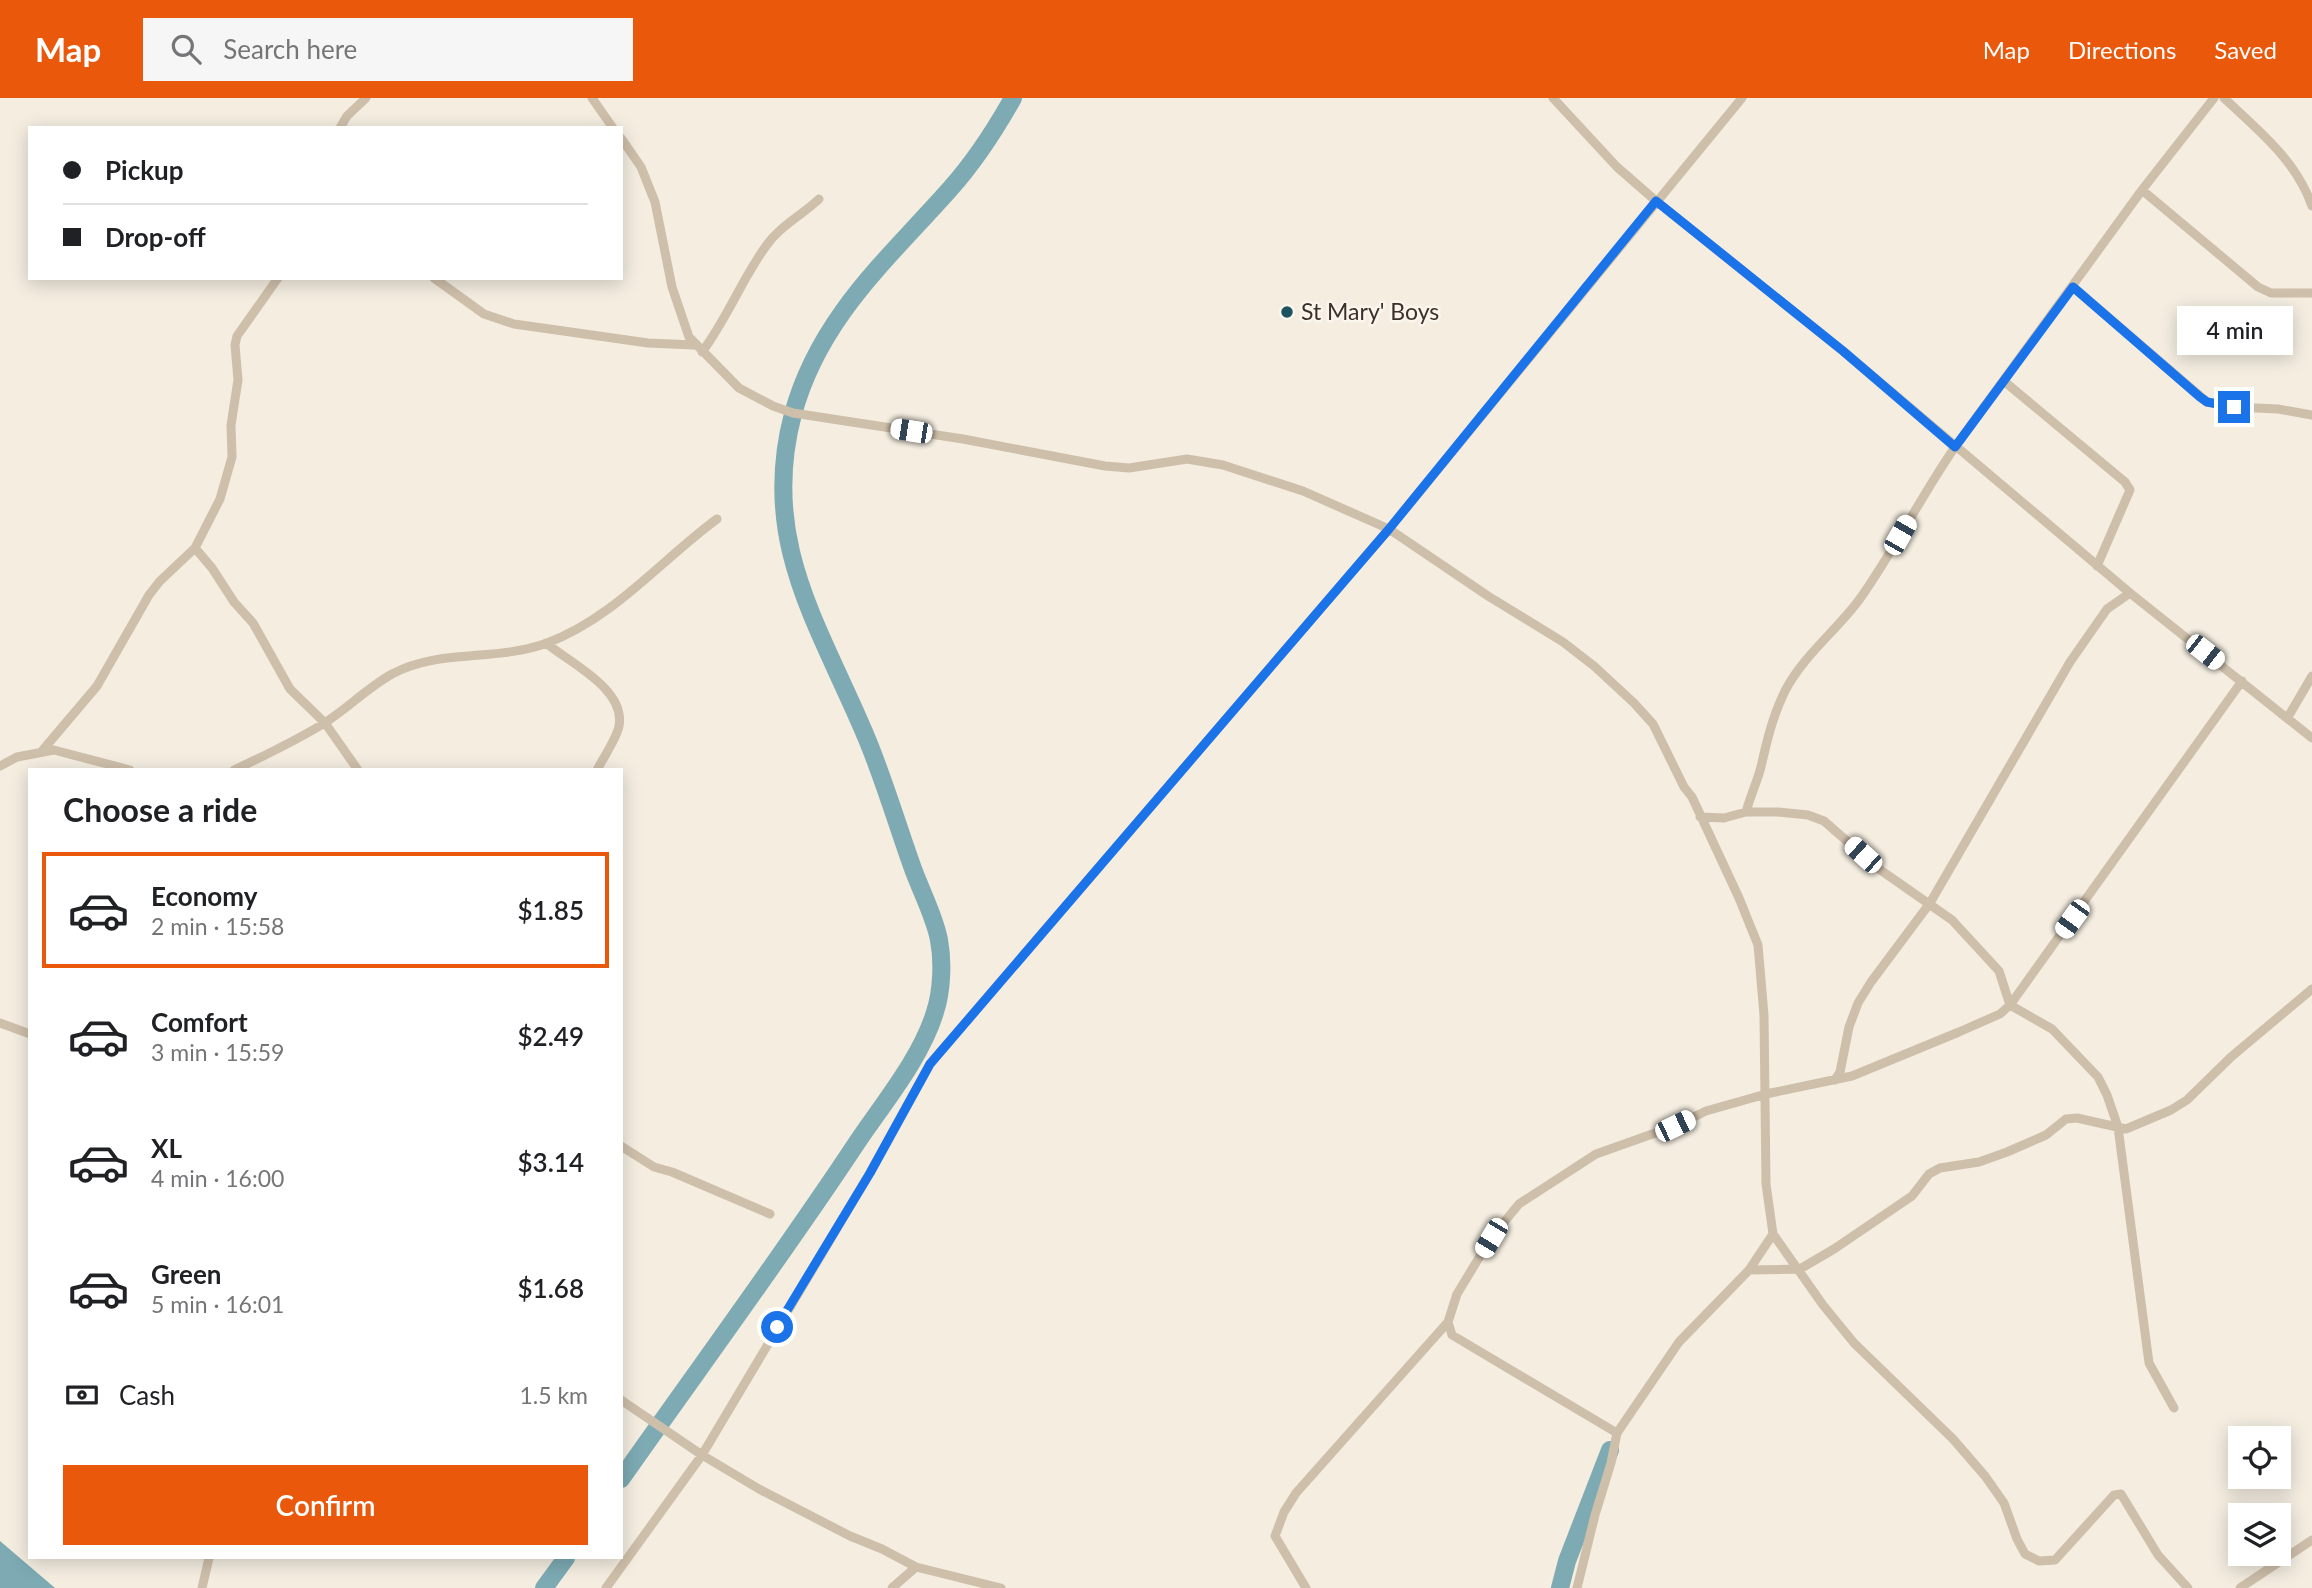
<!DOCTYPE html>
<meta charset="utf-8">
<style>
:root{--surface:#fff;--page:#f6f6f6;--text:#202124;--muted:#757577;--line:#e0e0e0;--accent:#ea580c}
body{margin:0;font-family:Lato,sans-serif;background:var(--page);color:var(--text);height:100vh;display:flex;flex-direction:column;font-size:26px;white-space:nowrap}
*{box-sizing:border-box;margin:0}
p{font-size:23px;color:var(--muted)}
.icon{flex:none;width:38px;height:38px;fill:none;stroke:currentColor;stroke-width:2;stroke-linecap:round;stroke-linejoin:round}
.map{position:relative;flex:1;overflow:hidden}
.sheet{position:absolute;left:28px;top:670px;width:595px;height:791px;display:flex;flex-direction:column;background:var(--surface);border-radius:0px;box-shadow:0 4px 18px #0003}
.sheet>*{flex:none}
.top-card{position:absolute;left:28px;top:28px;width:595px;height:154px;border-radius:0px;box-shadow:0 4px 18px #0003;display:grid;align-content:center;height:154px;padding:0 35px;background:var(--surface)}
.controls{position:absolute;left:2228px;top:1328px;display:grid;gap:14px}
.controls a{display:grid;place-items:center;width:63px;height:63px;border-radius:0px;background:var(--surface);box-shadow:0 4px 18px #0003;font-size:35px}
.end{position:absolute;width:32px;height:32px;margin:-16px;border:9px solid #1a73e8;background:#fff;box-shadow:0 0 0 4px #fff}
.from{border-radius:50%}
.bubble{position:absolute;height:49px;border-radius:0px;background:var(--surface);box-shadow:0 4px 18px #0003;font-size:23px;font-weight:600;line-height:49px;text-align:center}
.car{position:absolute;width:21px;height:42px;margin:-21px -10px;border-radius:9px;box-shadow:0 0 5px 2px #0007;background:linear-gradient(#fff 24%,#345 0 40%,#fff 0 76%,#345 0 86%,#fff 0)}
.top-card b{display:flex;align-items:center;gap:24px;height:66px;font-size:26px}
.top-card b+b{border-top:2px solid var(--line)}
.top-card i{width:18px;height:18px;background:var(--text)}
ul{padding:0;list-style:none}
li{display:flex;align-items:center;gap:21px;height:116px;margin:0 14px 10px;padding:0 21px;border:4px solid transparent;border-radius:0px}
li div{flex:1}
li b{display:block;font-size:26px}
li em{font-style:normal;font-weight:600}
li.on{border-color:var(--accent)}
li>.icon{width:63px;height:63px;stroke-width:1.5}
h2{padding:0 35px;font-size:32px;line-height:84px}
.pay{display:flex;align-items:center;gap:18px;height:77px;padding:0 35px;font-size:26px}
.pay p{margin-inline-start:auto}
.button{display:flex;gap:14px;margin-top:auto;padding:14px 35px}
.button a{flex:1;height:80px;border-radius:0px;background:var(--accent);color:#fff;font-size:28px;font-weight:600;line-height:80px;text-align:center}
header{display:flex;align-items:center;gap:42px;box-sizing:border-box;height:98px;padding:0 35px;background:var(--accent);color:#fff}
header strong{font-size:33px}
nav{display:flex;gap:38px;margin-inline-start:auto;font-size:24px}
.search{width:490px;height:63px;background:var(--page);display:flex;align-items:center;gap:18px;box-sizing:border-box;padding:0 24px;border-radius:0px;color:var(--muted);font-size:26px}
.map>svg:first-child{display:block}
.water{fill:#7daab3}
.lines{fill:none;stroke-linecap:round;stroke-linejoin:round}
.river{stroke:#7daab3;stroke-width:18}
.street{stroke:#cebfaa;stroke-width:9}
.route{stroke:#1a73e8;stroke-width:9}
.poi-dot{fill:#1d535f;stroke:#fbf6ed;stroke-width:2.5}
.labels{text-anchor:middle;stroke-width:5;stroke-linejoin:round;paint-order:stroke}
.poi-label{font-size:23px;fill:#3b312a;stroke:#fbf6ed;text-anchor:start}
</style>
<header>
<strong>Map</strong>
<div class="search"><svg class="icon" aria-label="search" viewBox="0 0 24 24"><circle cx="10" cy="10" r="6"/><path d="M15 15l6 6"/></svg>Search here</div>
<nav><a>Map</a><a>Directions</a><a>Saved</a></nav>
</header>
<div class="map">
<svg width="2312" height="1490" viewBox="0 0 2312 1490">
<rect width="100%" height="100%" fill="#f4ede0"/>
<path class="water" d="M0,1443L55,1490H0Z"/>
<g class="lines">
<path class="river" d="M621,1381C699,1270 779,1162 854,1049C881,1008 921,961 935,914C942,893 943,863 939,842C935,819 920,791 912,768C897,726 884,682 867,641C820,528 759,444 793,316C819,220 887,162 950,91C975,63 995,32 1013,0
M544,1490L566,1460
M1560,1490L1567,1463L1610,1352"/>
<path class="street" d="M592,0L613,30
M1553,0L1617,69L1656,103L1843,253L2130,495L2312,640
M2224,0C2258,32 2296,62 2312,108
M340,30L347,18L366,0
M621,40L641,69L655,104L672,189L689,239L739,290L773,308L793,315L963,341L1105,368L1129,370L1187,361L1223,367L1303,393L1389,431L1488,498L1563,544L1594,568L1634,605L1653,626L1684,689L1692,699L1739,800L1758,847L1764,917L1766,1086L1773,1136L1823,1207L1854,1245L1953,1341L1985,1378L2004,1405L2017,1441L2025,1456L2039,1463L2055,1462L2114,1397L2121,1396L2158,1457L2188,1490
M2142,92L2258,189L2271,195H2312
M434,180L484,216L514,226L648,245L694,247
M2073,189L2207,304L2234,309L2278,311L2312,317
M702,254C727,221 742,181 766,148C780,128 801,118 819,101
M2005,284L2125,384L2130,392L2097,468
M195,450L212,470L234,504L253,525L290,591L325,625L358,672
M546,545C570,565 626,591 619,628C617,640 603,660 597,672
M2288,619L2312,578
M42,653L97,588L149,497L160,483L195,450L220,401L232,359L231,327L238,282L235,247L237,238L278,180
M0,668L17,659L54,652L130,672
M234,672C264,658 295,643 323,626C347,611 367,590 392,576C441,550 496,564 547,545C614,520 661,462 717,421
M1746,714C1750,699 1757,684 1761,669C1767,642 1773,617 1785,593C1803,558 1836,533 1859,502C1894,453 1921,398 1955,349L2142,92L2214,0
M1700,719L1724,720L1746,714H1778L1808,717L1824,723L1879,771L1952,822L1999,873L2010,907L2242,583
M0,925L30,936
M1835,982L1840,974L1849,929L1858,905L1871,884L1930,805L2070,564L2107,511L2130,495
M621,1048L654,1069L672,1074L770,1116
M1749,1172L1800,1171L1834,1151L1912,1098L1929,1076L1940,1070L1979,1064L2007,1054L2046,1037L2066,1021L2077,1020L2126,1031L2171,1012L2187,1002L2231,959L2312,891
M621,1302L702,1357L759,1391L850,1438L882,1451L916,1469L1001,1490
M1617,1335L1452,1237L1448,1224L1457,1196L1491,1140L1519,1106L1596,1056L1675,1028L1706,1013L1766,996L1852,978L1959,934L2000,916L2010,907L2052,931L2098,979L2107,997L2118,1029L2149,1265L2174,1310
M202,1490L209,1460
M606,1490L702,1357L870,1075L930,966L1389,431L1742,0
M892,1490L916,1469
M1306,1490L1275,1438L1284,1414L1296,1395L1448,1224
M1577,1490L1595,1417L1611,1365L1617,1335L1679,1244L1749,1172L1773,1136
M2240,1490L2312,1442"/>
</g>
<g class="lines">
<path class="route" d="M777,1229L870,1075L930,966L1389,431L1656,103L1843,253L1955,349L2073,189L2200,299L2207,304L2234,309"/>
</g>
<circle class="poi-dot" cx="1287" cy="214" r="7"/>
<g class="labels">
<g class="poi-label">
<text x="1301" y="222">St Mary' Boys</text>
</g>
</g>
</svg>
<div class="controls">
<a><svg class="icon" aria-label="locate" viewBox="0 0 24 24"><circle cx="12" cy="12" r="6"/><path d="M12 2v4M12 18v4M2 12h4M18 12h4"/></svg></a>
<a><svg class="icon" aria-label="layers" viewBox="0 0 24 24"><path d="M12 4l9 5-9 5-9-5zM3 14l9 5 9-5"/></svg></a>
</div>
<i class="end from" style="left:777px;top:1229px"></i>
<i class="end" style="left:2234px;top:309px"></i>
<div class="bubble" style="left:2177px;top:208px;width:116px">4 min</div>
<i class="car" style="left:911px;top:333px;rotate:279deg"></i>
<i class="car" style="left:1900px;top:437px;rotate:30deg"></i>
<i class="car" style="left:2205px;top:554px;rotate:128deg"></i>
<i class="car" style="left:1863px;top:757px;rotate:312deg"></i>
<i class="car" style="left:2072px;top:821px;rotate:216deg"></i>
<i class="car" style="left:1675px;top:1028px;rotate:64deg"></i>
<i class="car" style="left:1491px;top:1140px;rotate:211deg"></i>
<div class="top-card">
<b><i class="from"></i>Pickup</b>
<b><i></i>Drop-off</b>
</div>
<section class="sheet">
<h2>Choose a ride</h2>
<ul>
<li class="on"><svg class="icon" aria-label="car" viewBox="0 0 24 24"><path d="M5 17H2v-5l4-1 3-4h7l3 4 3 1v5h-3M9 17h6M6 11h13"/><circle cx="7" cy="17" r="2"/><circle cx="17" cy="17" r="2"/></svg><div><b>Economy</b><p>2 min · 15:58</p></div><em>$1.85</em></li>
<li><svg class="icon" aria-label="car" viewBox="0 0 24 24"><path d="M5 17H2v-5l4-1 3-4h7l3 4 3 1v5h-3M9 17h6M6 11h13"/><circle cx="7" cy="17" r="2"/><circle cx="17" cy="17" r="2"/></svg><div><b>Comfort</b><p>3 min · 15:59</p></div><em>$2.49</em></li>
<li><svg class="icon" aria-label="car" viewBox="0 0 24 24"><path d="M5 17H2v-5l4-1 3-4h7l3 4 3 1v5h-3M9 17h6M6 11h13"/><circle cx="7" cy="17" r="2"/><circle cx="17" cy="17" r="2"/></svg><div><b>XL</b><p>4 min · 16:00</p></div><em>$3.14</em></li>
<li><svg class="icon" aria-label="car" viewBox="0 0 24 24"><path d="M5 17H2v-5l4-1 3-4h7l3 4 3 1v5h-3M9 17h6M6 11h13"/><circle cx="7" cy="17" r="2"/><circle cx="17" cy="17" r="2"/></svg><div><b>Green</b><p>5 min · 16:01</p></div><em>$1.68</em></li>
</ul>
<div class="pay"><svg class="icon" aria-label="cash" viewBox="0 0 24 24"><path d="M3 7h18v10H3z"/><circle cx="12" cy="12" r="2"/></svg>Cash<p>1.5 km</p></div>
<div class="button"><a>Confirm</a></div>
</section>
</div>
